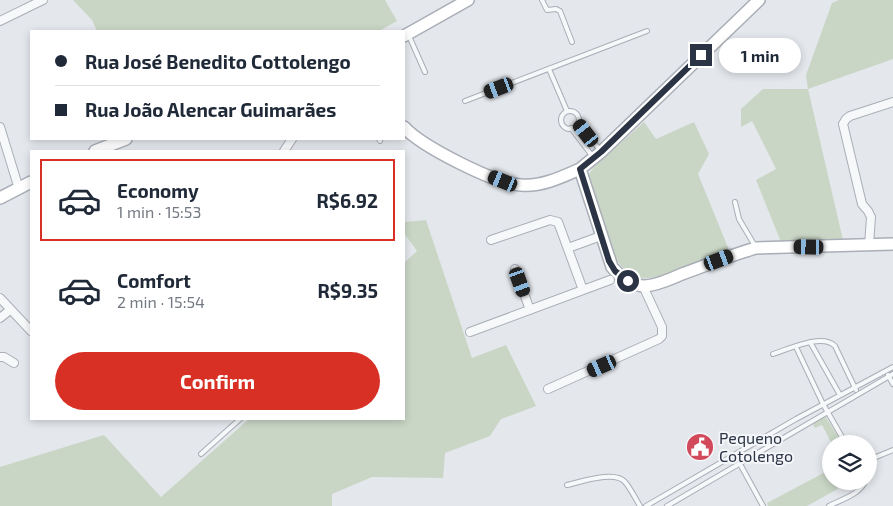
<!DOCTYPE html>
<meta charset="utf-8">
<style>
:root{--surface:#fff;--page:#f6f6f7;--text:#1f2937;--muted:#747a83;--line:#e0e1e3;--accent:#d93025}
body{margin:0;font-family:"Exo 2",sans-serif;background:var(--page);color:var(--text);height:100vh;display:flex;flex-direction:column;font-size:19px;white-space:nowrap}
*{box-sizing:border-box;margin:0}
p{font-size:16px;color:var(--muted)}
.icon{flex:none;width:28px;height:28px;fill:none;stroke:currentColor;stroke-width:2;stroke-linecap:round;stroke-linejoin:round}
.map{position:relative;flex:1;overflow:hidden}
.side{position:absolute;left:30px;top:150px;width:375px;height:270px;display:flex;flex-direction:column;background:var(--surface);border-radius:0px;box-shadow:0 2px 8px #0003}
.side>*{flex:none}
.top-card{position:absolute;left:30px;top:30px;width:375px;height:110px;border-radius:0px;box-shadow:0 2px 8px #0003;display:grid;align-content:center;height:110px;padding:0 25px;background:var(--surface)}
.fabs{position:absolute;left:822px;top:435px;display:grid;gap:10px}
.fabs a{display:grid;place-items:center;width:55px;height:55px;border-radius:50%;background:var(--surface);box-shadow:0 2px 8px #0003;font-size:25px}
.end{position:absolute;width:22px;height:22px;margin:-11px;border:6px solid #2b3445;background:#fff;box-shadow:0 0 0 2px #fff}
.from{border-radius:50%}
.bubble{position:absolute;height:35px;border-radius:18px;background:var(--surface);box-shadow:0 2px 8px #0003;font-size:16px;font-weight:700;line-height:35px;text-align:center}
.car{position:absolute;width:15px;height:30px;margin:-15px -8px;border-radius:6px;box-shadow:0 0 4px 1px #0007;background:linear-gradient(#222 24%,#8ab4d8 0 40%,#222 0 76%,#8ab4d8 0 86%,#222 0)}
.top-card b{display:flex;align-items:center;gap:18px;height:48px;font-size:19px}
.top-card b+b{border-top:1px solid var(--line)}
.top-card i{width:12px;height:12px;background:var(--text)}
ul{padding:9px 0 0;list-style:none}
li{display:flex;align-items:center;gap:15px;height:82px;margin:0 10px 8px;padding:0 15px;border:2px solid transparent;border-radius:0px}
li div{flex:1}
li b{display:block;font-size:19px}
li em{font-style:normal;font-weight:700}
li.selected{border-color:var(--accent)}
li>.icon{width:45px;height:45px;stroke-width:1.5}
.button{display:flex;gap:10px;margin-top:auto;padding:10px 25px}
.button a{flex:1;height:58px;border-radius:30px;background:var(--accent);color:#fff;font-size:20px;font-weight:700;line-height:58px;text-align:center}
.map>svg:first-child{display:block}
.green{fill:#c9d6c5}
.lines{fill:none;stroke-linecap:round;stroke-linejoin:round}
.service-casing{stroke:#a9aeb7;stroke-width:6}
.minor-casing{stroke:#a9aeb7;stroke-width:10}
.secondary-casing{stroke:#a9aeb7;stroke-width:14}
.service{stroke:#f7f8fa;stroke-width:4}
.minor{stroke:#f7f8fa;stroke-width:8}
.secondary{stroke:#fff;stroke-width:11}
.route{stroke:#2b3445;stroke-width:6}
.labels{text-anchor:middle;stroke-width:4;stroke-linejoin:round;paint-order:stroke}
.poi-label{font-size:16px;fill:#2b3445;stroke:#f4f6f9;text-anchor:start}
</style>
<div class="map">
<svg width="893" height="506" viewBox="0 0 893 506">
<rect width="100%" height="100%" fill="#e4e7ec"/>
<path class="green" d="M73,0H385L397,21L379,31H97L92,20Z
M839,0H893V59L808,89L843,240L781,242L756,180L776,169L752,121L741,127V109L763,89H808L806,75L832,3Z
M644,122L656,139L694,122L709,154L698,174L729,250C712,257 656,281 641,278C628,276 621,267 615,257L588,176L593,168Z
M426,220L472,358L506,345L536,406L501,419L490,436L445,453L443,478L372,477L332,494V506H0V467L104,435L161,497L249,419H404V263L417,251L404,233V222Z
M825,416L843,444H832L822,425L815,428L812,423Z
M831,469V481H852L807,506H768L767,503Z"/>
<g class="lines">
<defs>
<path id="service" d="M542,0L547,10L556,9L560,11L572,42
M409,36L425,72
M549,69L567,111
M465,101L647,31
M561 120a9 9 0 1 1 18 0a9 9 0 1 1-18 0Z
M578,123L600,150
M571,128L593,157
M379,139L380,141
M735,202L739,219L755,246
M810,342L840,395
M796,347L823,404L846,444
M773,354C789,349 822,333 835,346L856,390
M888,375L893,384
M201,454L240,419
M872,455L876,457L893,450
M740,464L763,506
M567,485C581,482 615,470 625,482C631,489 635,498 640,506
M646,506L796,419L893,367
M667,506L893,374
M829,506C840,500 861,494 865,481"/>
<path id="minor" d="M0,21L43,0
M0,127L19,189
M284,151L292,139
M491,240L550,220L558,222L583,290
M869,245L871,217L868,211L862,204L843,124L846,119L850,116L893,102
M568,248L601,236
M515,269L530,310
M0,298L31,331
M0,318L10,310
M470,332L610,280
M0,357H4L14,363
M548,389L659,339L662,336V327L643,286"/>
<path id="secondary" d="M404,36L468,0
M404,127C421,146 495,184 521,185C541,187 562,177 580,169L612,267C619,276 632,286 645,286C657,285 671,279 682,274C707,265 731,255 756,248L893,244
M95,151L126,139
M580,169L601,152L759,0
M0,198L31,182"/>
</defs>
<use href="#service" class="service-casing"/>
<use href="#minor" class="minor-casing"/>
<use href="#secondary" class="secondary-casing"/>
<use href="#service" class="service"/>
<use href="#minor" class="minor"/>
<use href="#secondary" class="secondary"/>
</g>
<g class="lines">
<path class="route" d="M628,281L615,271L609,261L580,169L601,152L701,55"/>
</g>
<defs>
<symbol id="civic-disc" viewBox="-11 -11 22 22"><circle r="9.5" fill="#d1495b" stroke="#f4f6f9"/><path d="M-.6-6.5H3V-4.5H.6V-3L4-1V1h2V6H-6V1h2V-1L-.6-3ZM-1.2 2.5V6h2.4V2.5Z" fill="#fff"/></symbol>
</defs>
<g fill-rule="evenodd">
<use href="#civic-disc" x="684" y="431" width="32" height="32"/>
</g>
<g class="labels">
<g class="poi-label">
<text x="719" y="444">Pequeno<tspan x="719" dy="18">Cotolengo</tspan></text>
</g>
</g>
</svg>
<div class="fabs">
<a><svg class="icon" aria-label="layers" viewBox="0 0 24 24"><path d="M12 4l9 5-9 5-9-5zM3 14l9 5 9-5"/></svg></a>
</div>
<i class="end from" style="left:628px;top:281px"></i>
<i class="end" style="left:701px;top:55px"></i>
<div class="bubble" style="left:719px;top:38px;width:82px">1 min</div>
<i class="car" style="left:499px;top:88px;rotate:249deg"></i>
<i class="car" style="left:586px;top:133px;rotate:322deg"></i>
<i class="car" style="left:503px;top:181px;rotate:292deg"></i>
<i class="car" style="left:809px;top:247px;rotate:271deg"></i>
<i class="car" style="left:719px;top:260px;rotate:69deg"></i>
<i class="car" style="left:520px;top:282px;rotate:160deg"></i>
<i class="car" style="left:602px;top:366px;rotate:246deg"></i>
<div class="top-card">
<b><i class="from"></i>Rua José Benedito Cottolengo</b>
<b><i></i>Rua João Alencar Guimarães</b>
</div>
<section class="side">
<ul>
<li class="selected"><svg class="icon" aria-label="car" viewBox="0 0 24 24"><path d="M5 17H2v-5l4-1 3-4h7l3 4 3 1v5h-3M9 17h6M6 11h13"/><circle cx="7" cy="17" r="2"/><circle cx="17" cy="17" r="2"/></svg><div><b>Economy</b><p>1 min · 15:53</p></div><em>R$6.92</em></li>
<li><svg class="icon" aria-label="car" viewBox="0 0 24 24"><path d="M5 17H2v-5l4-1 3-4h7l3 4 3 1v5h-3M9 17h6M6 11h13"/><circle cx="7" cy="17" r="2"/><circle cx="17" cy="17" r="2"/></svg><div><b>Comfort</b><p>2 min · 15:54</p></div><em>R$9.35</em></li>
</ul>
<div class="button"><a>Confirm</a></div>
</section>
</div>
